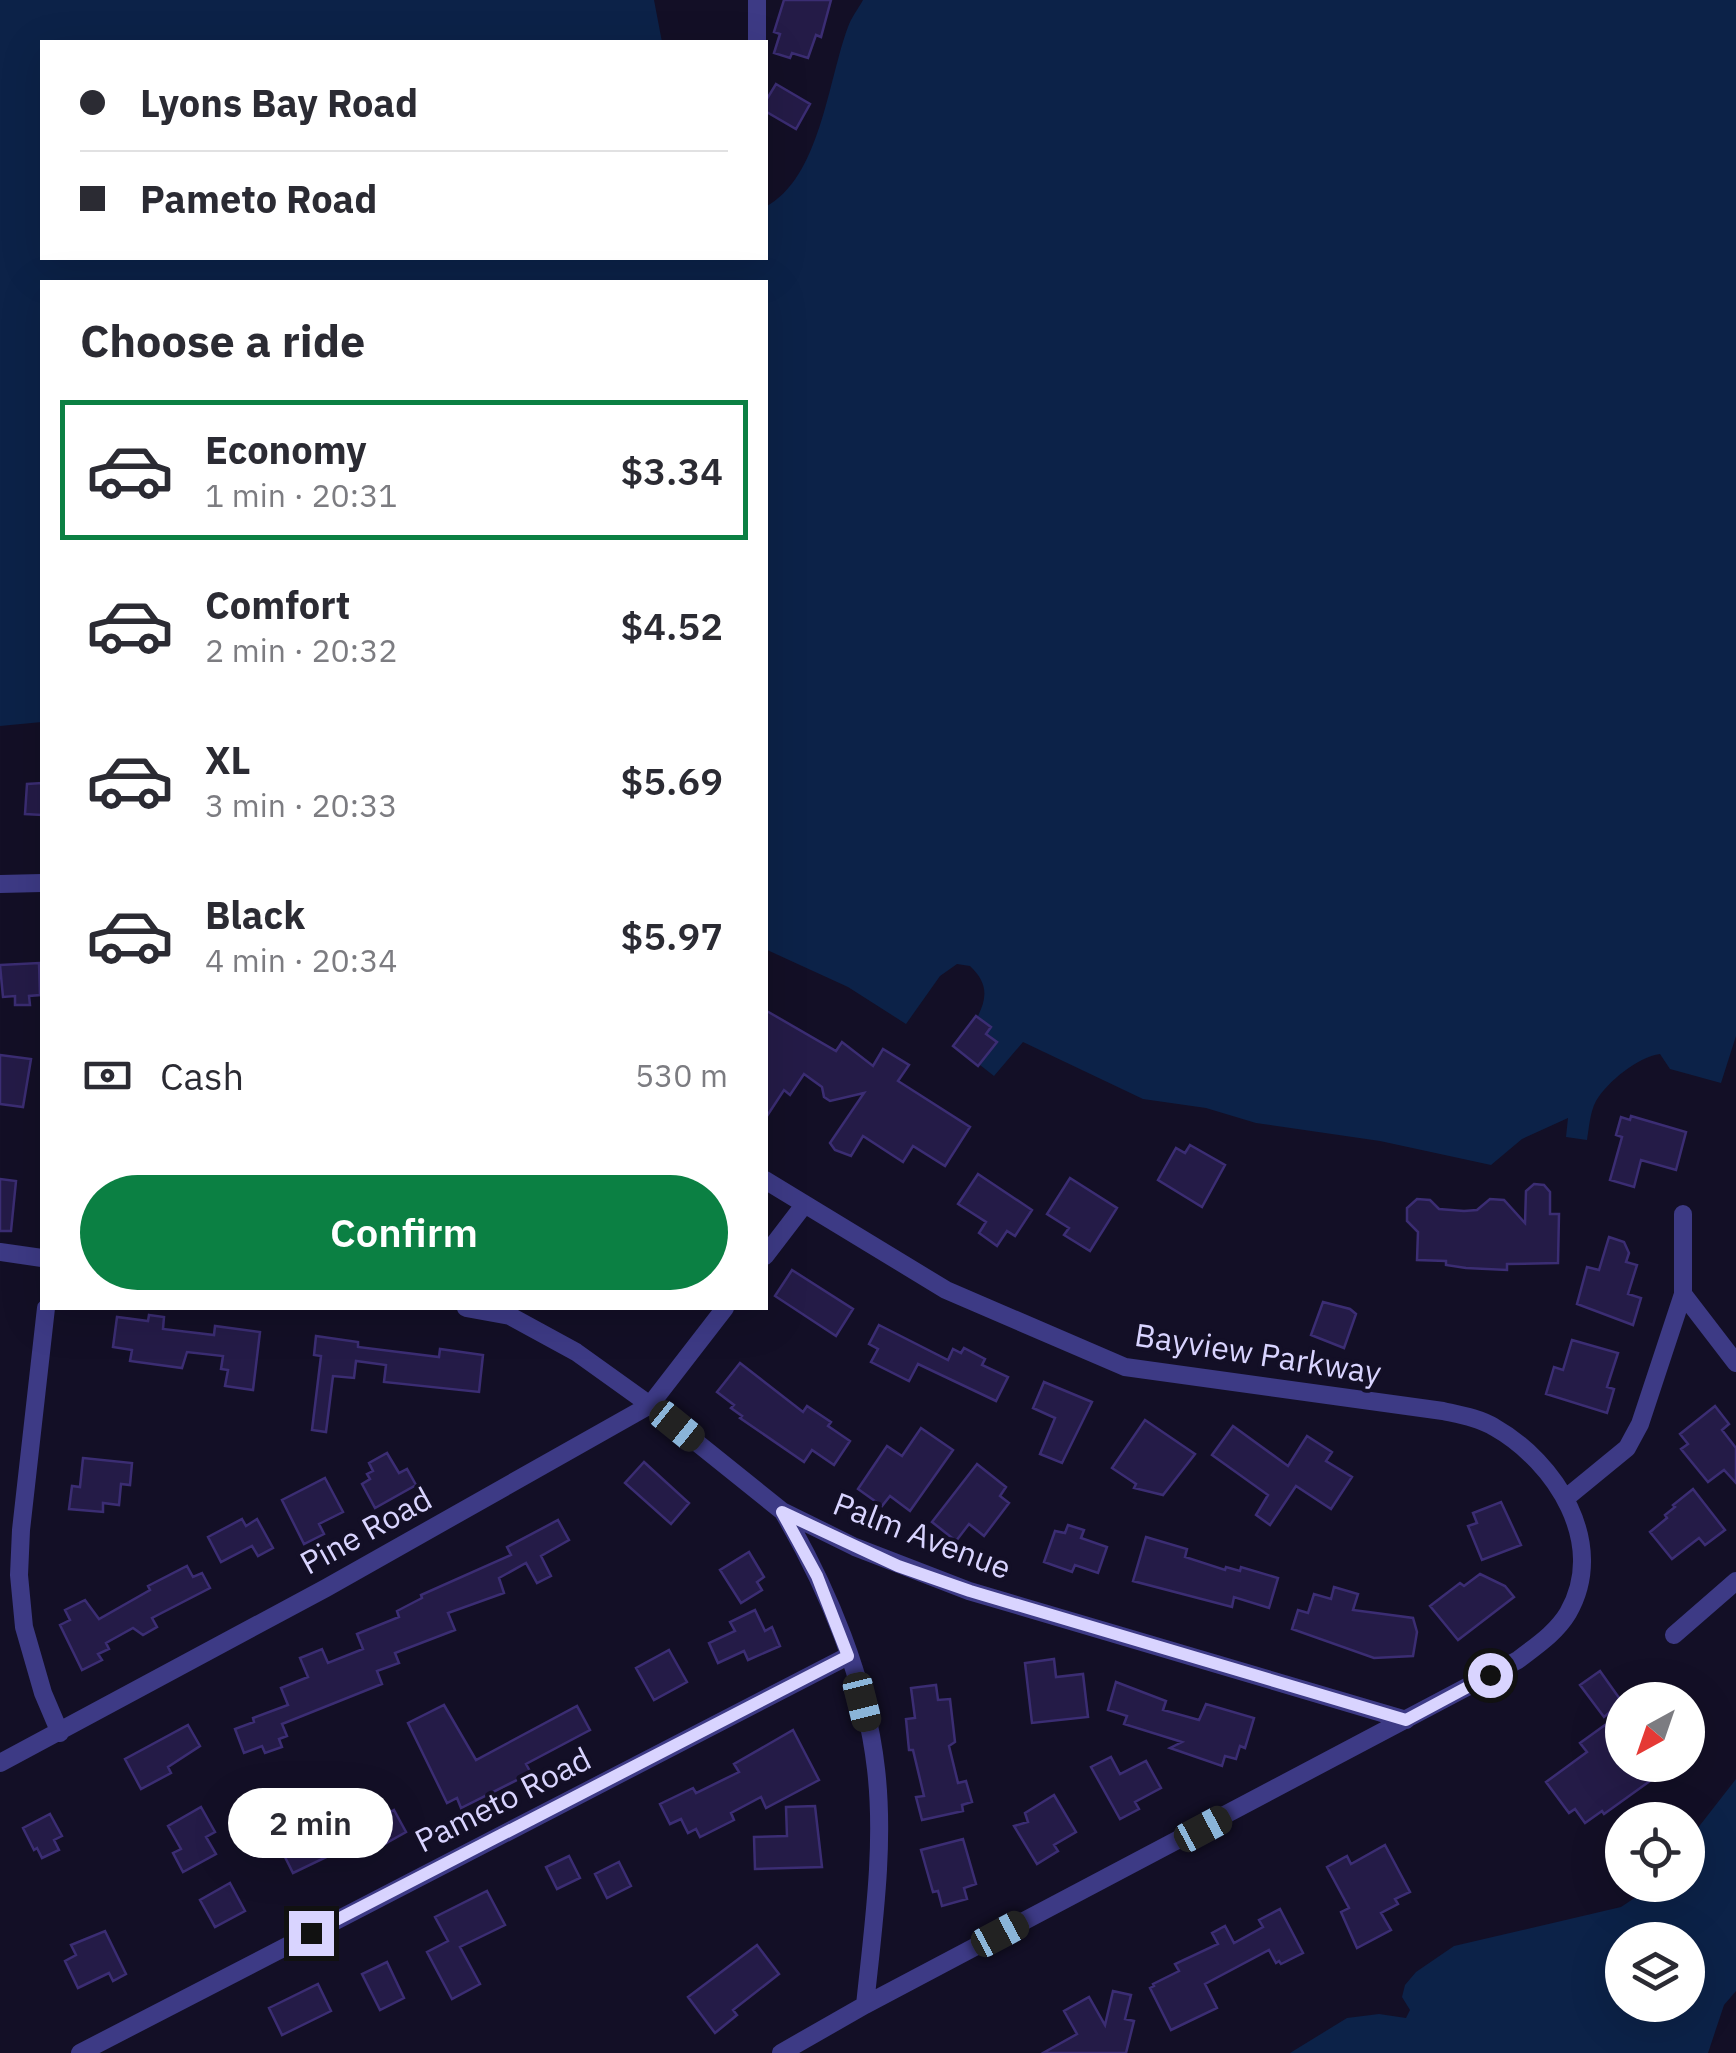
<!DOCTYPE html>
<meta charset="utf-8">
<style>
:root{--surface:#fff;--page:#f7f7f7;--text:#2b2b33;--muted:#7c7c81;--line:#e1e1e2;--accent:#0b8043}
body{margin:0;font-family:"IBM Plex Sans",sans-serif;background:var(--page);color:var(--text);height:100vh;display:flex;flex-direction:column;font-size:38px;white-space:nowrap}
*{box-sizing:border-box;margin:0}
p{font-size:32px;color:var(--muted)}
.icon{flex:none;width:55px;height:55px;fill:none;stroke:currentColor;stroke-width:2;stroke-linecap:round;stroke-linejoin:round}
.map{position:relative;flex:1;overflow:hidden}
.drawer{position:absolute;left:40px;top:280px;width:728px;height:1030px;display:flex;flex-direction:column;background:var(--surface);border-radius:0px;box-shadow:0 10px 40px #0002}
.drawer>*{flex:none}
.banner{position:absolute;left:40px;top:40px;width:728px;height:220px;border-radius:0px;box-shadow:0 10px 40px #0002;display:grid;align-content:center;height:220px;padding:0 40px;background:var(--surface)}
.needle{width:65px;rotate:220deg}
.controls{position:absolute;left:1605px;top:1682px;display:grid;gap:20px}
.controls a{display:grid;place-items:center;width:100px;height:100px;border-radius:50%;background:var(--surface);box-shadow:0 10px 40px #0002;font-size:50px}
.end{position:absolute;width:45px;height:45px;margin:-22px;border:12px solid #d9d4ff;background:#111;box-shadow:0 0 0 5px #111}
.from{border-radius:50%}
.bubble{position:absolute;height:70px;border-radius:35px;background:var(--surface);box-shadow:0 10px 40px #0002;font-size:32px;font-weight:600;line-height:70px;text-align:center}
.car{position:absolute;width:30px;height:60px;margin:-30px -15px;border-radius:12px;box-shadow:0 0 8px 2px #0007;background:linear-gradient(#222 24%,#8ab4d8 0 40%,#222 0 76%,#8ab4d8 0 86%,#222 0)}
.banner b{display:flex;align-items:center;gap:35px;height:95px;font-size:38px}
.banner b+b{border-top:2px solid var(--line)}
.banner i{width:25px;height:25px;background:var(--text)}
ul{padding:0;list-style:none}
li{display:flex;align-items:center;gap:30px;height:140px;margin:0 20px 15px;padding:0 20px;border:5px solid transparent;border-radius:0px}
li div{flex:1}
li b{display:block;font-size:38px}
li em{font-style:normal;font-weight:600}
li.on{border-color:var(--accent)}
li>.icon{width:90px;height:90px;stroke-width:1.5}
h2{padding:0 40px;font-size:45px;line-height:120px}
.pay{display:flex;align-items:center;gap:25px;height:110px;padding:0 40px;font-size:38px}
.pay p{margin-inline-start:auto}
.cta{display:flex;gap:20px;margin-top:auto;padding:20px 40px}
.cta a{flex:1;height:115px;border-radius:60px;background:var(--accent);color:#fff;font-size:40px;font-weight:600;line-height:115px;text-align:center}
.map>svg:first-child{display:block}
.water{fill:#0c2248;fill-rule:evenodd}
.building{fill:#241b47;stroke:#3b2d73;stroke-width:2.5}
.lines{fill:none;stroke-linecap:round;stroke-linejoin:round}
.street{stroke:#3d3a85;stroke-width:18}
.route{stroke:#d9d4ff;stroke-width:12}
.labels{text-anchor:middle;stroke-width:8;stroke-linejoin:round;paint-order:stroke}
.street-label{font-size:32px;fill:#d9d4ff;stroke:#130f26}
</style>
<div class="map">
<svg width="1736" height="2053" viewBox="0 0 1736 2053">
<rect width="100%" height="100%" fill="#130f26"/>
<path class="water" d="M0,0H654L662,42H42V258H765V207C820,179 828,80 848,27C851,18 858,9 863,0H1736V1036L1721,1083L1670,1069L1660,1054C1638,1057 1608,1081 1596,1101C1590,1112 1589,1128 1587,1140L1566,1137L1568,1118L1522,1139L1491,1165L1380,1141L1256,1123L1206,1108L1143,1099L1023,1042L994,1076L980,1065L997,1042L987,1033L991,1027L978,1016C988,996 987,982 970,966L957,964L940,976L906,1024L848,987L765,949V282H42V722L0,726Z
M1736,1779V1991L1724,2005L1708,2053H1290L1347,2018L1379,2014L1406,2018L1410,2010L1402,1997L1405,1985L1416,1972L1454,1946L1621,1907L1654,1885H1688L1690,1838ZM1622,1940H1688V2005H1622Z"/>
<path class="building" d="M784,0H831L821,37L816,35L808,58L792,53L790,58L774,53L780,34L774,32Z
M776,84L810,104L796,129L765,111V102Z
M42,783V815L25,814L27,784Z
M39,963L40,995L29,996L30,1005H15V996L3,997L0,965Z
M765,1010L836,1051L842,1042L873,1066L883,1049L909,1065L898,1081L970,1127L945,1166L913,1146L903,1162L863,1136L851,1156L835,1150L830,1143L864,1093L830,1101L824,1097L822,1087L804,1074L790,1095L784,1090L765,1119Z
M976,1016L991,1027L986,1034L997,1042L978,1066L953,1046Z
M0,1055L31,1059L23,1107L0,1104Z
M1631,1116L1686,1132L1676,1170L1641,1160L1634,1187L1610,1180L1622,1137L1616,1135L1621,1117L1630,1120Z
M1190,1145L1225,1165L1202,1207L1158,1180L1176,1148L1185,1153Z
M978,1174L1032,1210L1015,1236L1007,1231L997,1246L979,1233L986,1222L958,1204Z
M1070,1178L1117,1208L1090,1251L1064,1235L1069,1228L1047,1214Z
M0,1179L16,1181L11,1231H0Z
M1534,1184L1544,1185L1550,1192V1214H1559L1558,1263L1507,1264V1270L1466,1268L1446,1265V1261L1417,1260L1418,1232L1407,1221V1208L1417,1199L1430,1200L1439,1209L1464,1211L1477,1210L1490,1199L1504,1200L1525,1223L1526,1191Z
M1609,1237L1624,1242L1629,1253L1626,1262L1637,1265L1628,1294L1641,1298L1633,1325L1577,1304L1587,1267L1599,1270Z
M792,1270L853,1309L836,1336L775,1296Z
M1323,1302L1350,1309L1356,1314L1344,1348L1311,1335Z
M149,1315L164,1317L163,1329L214,1335L215,1326L260,1332L253,1390L225,1386L228,1370L221,1369L223,1356L187,1352L182,1368L130,1361L132,1350L113,1347L117,1317L148,1321Z
M879,1325L948,1360L953,1349L961,1353L964,1348L985,1359L982,1365L1008,1377L996,1401L918,1364L909,1381L871,1362L878,1349L869,1344Z
M316,1336L358,1342V1347L439,1357L440,1349L483,1355L479,1392L384,1382L386,1365L356,1361L354,1378L333,1376L326,1432L312,1430L321,1356L314,1355Z
M1572,1340L1618,1353L1607,1387L1614,1389L1607,1413L1546,1394L1554,1367L1563,1370Z
M740,1363L803,1412L807,1406L831,1422L828,1426L850,1441L834,1465L812,1450L804,1462L740,1418L742,1416L731,1408L734,1405L717,1392Z
M1044,1382L1092,1402L1062,1463L1040,1454L1055,1418L1033,1408Z
M1715,1406L1729,1424L1722,1430L1736,1448V1483L1724,1470L1708,1482L1681,1449L1688,1444L1680,1434Z
M1145,1420L1195,1454L1163,1495L1134,1488L1136,1484L1112,1468Z
M1233,1426L1288,1466L1307,1436L1332,1452L1326,1461L1352,1477L1331,1509L1296,1486L1270,1525L1256,1515L1268,1495L1212,1455Z
M921,1428L953,1450L910,1511L890,1496L882,1506L858,1489L887,1446L902,1456Z
M387,1453L399,1473L407,1469L416,1485L375,1508L362,1484L370,1479L367,1474L373,1471L369,1463Z
M83,1458L132,1463L130,1485L121,1484L119,1505L103,1503V1512L69,1509L72,1486L80,1487Z
M644,1462L689,1503L671,1524L625,1483Z
M977,1464L1006,1487L1000,1496L1009,1503L984,1536L969,1524L956,1541L932,1522Z
M325,1478L343,1512L319,1524L324,1534L304,1544L282,1500Z
M1693,1489L1725,1530L1705,1545L1699,1538L1672,1559L1650,1532L1667,1518L1665,1515L1675,1507L1673,1505Z
M1501,1502L1521,1545L1482,1560L1468,1526L1477,1523L1473,1513Z
M242,1519L246,1526L257,1519L273,1548L258,1556L252,1546L221,1562L208,1537Z
M558,1520L569,1540L541,1556L551,1576L537,1583L526,1563L499,1578L504,1593L448,1613L455,1630L395,1653L399,1663L377,1671L382,1684L282,1724L287,1736L279,1739L282,1747L265,1753L262,1746L244,1753L235,1729L254,1722L253,1718L288,1705L281,1688L308,1677L300,1658L322,1649L328,1663L363,1649L357,1634L399,1617L397,1611L422,1598L421,1595L511,1555L507,1547Z
M1068,1525L1084,1530L1081,1538L1107,1547L1098,1573L1075,1565L1072,1572L1044,1562L1055,1531L1065,1533Z
M1146,1537L1187,1549L1185,1557L1225,1570L1226,1567L1240,1571L1241,1567L1278,1578L1269,1608L1234,1597L1232,1607L1133,1581Z
M749,1552L764,1577L757,1582L762,1590L741,1603L720,1570Z
M187,1566L193,1577L202,1573L210,1588L152,1618L157,1627L143,1635L133,1628L106,1643L109,1649L98,1654L102,1660L82,1670L60,1625L70,1620L65,1610L85,1600L99,1619L150,1590L148,1586Z
M1480,1574L1505,1586L1514,1597L1458,1640L1430,1606L1460,1583L1464,1586Z
M1334,1587L1358,1594L1353,1610L1413,1618L1417,1632L1413,1656L1374,1658L1292,1629L1298,1610L1308,1613L1314,1594L1331,1599Z
M755,1610L765,1631L772,1627L780,1646L748,1660L744,1651L718,1663L709,1643L735,1631L730,1622Z
M669,1650L687,1682L654,1700L636,1668Z
M1054,1659L1056,1677L1083,1674L1088,1717L1032,1723L1025,1663Z
M1600,1671L1622,1702L1604,1717L1580,1685Z
M1116,1682L1166,1701L1163,1710L1199,1720L1206,1704L1254,1718L1245,1748L1240,1746L1236,1759L1225,1756L1222,1766L1170,1748L1182,1742L1124,1724L1127,1716L1108,1710Z
M936,1685L938,1700L950,1699L955,1742L949,1746L958,1783L966,1781L972,1802L962,1805L963,1811L922,1820L916,1797L924,1796L913,1750H909L906,1719L915,1718L911,1688Z
M444,1705L476,1760L577,1706L590,1730L526,1764L531,1773L461,1808L457,1798L447,1803L408,1723Z
M188,1725L200,1746L168,1767L171,1773L141,1789L125,1759Z
M1605,1725L1622,1748V1765H1639L1650,1781L1604,1814L1602,1811L1585,1823L1575,1809L1569,1813L1546,1782L1587,1752L1580,1743Z
M793,1730L819,1780L766,1808L761,1797L731,1813L734,1820L700,1837L696,1829L688,1833L681,1819L670,1824L660,1804L693,1788L696,1793L739,1772L734,1764Z
M1111,1757L1120,1774L1146,1761L1161,1788L1135,1802L1139,1809L1120,1819L1091,1767Z
M1054,1795L1076,1832L1054,1845L1058,1851L1037,1864L1014,1826L1028,1822L1025,1813Z
M815,1806L822,1867L755,1869L754,1837L787,1836L786,1807Z
M201,1807L215,1832L206,1837L216,1854L183,1872L173,1853L181,1849L168,1826Z
M394,1810L406,1832L381,1846L369,1824Z
M325,1812L335,1833L329,1836L337,1852L293,1873L269,1825L301,1814L304,1822Z
M50,1814L62,1836L54,1840L59,1850L42,1858L37,1848L34,1850L23,1828Z
M963,1839L976,1884L964,1888L967,1899L942,1906L938,1891L933,1892L921,1850Z
M1385,1845L1410,1892L1395,1899L1398,1904L1381,1913L1391,1930L1357,1948L1341,1912L1349,1908L1327,1867L1347,1856L1351,1864Z
M569,1856L580,1878L557,1889L546,1867Z
M619,1862L631,1886L607,1898L595,1874Z
M230,1883L245,1911L215,1927L200,1900Z
M487,1891L505,1925L460,1947L480,1984L452,1999L427,1952L448,1941L435,1917Z
M1280,1909L1303,1953L1281,1964L1279,1961L1276,1963L1269,1950L1205,1984L1217,2008L1171,2030L1150,1988L1154,1986L1153,1984L1179,1971L1175,1964L1218,1944L1212,1933L1225,1926L1234,1943L1263,1927L1259,1920Z
M105,1931L126,1974L113,1981L109,1973L78,1988L65,1961L76,1955L71,1945Z
M757,1945L779,1974L733,2010L737,2015L715,2033L688,1997Z
M387,1962L404,1998L380,2010L362,1974Z
M318,1984L331,2011L282,2035L269,2008Z
M1113,1991L1131,1995L1125,2019L1134,2021L1126,2053H1043L1077,2034L1064,2011L1089,1997L1105,2025Z"/>
<g class="lines">
<path class="street" d="M757,42V0
M0,884L42,883
M765,1180L946,1290L1125,1367L1443,1411C1461,1415 1479,1418 1494,1427C1556,1462 1608,1544 1568,1613C1556,1633 1536,1646 1518,1660L865,2005L781,2053
M0,1252L42,1258
M765,1256L804,1205
M1683,1294L1736,1363
M46,1308L21,1530L19,1575L24,1627L43,1693L60,1733
M466,1308L510,1316L576,1352L650,1405L782,1511L855,1547L969,1591L1406,1720
M1566,1498L1627,1448L1640,1424L1683,1294V1214
M783,1512C828,1589 866,1680 876,1769C885,1846 873,1928 865,2005
M1674,1635L1736,1581
M0,1763L326,1588L650,1405L725,1308
M80,2053L848,1656"/>
</g>
<g class="lines">
<path class="route" d="M311,1933L848,1656L817,1576L782,1512L898,1566L970,1591L1406,1720L1490,1675"/>
</g>
<g class="labels">
<g class="street-label">
<text transform="translate(1258 1354) rotate(9)" y="11">Bayview Parkway</text>
<text transform="translate(366 1531) rotate(-29)" y="11">Pine Road</text>
<text transform="translate(922 1536) rotate(21)" y="11">Palm Avenue</text>
<text transform="translate(503 1800) rotate(-27)" y="11">Pameto Road</text>
</g>
</g>
</svg>
<div class="controls">
<a><svg class="needle" viewBox="-14 -14 28 28"><path d="M0-13l5 13h-10z" fill="#e53935"/><path d="M0 13l5-13h-10z" fill="#7c7c81"/></svg></a>
<a><svg class="icon" aria-label="locate" viewBox="0 0 24 24"><circle cx="12" cy="12" r="6"/><path d="M12 2v4M12 18v4M2 12h4M18 12h4"/></svg></a>
<a><svg class="icon" aria-label="layers" viewBox="0 0 24 24"><path d="M12 4l9 5-9 5-9-5zM3 14l9 5 9-5"/></svg></a>
</div>
<i class="end from" style="left:1490px;top:1675px"></i>
<i class="end" style="left:311px;top:1933px"></i>
<div class="bubble" style="left:228px;top:1788px;width:165px">2 min</div>
<i class="car" style="left:677px;top:1426px;rotate:129deg"></i>
<i class="car" style="left:862px;top:1702px;rotate:166deg"></i>
<i class="car" style="left:1203px;top:1829px;rotate:62deg"></i>
<i class="car" style="left:1000px;top:1934px;rotate:62deg"></i>
<div class="banner">
<b><i class="from"></i>Lyons Bay Road</b>
<b><i></i>Pameto Road</b>
</div>
<section class="drawer">
<h2>Choose a ride</h2>
<ul>
<li class="on"><svg class="icon" aria-label="car" viewBox="0 0 24 24"><path d="M5 17H2v-5l4-1 3-4h7l3 4 3 1v5h-3M9 17h6M6 11h13"/><circle cx="7" cy="17" r="2"/><circle cx="17" cy="17" r="2"/></svg><div><b>Economy</b><p>1 min · 20:31</p></div><em>$3.34</em></li>
<li><svg class="icon" aria-label="car" viewBox="0 0 24 24"><path d="M5 17H2v-5l4-1 3-4h7l3 4 3 1v5h-3M9 17h6M6 11h13"/><circle cx="7" cy="17" r="2"/><circle cx="17" cy="17" r="2"/></svg><div><b>Comfort</b><p>2 min · 20:32</p></div><em>$4.52</em></li>
<li><svg class="icon" aria-label="car" viewBox="0 0 24 24"><path d="M5 17H2v-5l4-1 3-4h7l3 4 3 1v5h-3M9 17h6M6 11h13"/><circle cx="7" cy="17" r="2"/><circle cx="17" cy="17" r="2"/></svg><div><b>XL</b><p>3 min · 20:33</p></div><em>$5.69</em></li>
<li><svg class="icon" aria-label="car" viewBox="0 0 24 24"><path d="M5 17H2v-5l4-1 3-4h7l3 4 3 1v5h-3M9 17h6M6 11h13"/><circle cx="7" cy="17" r="2"/><circle cx="17" cy="17" r="2"/></svg><div><b>Black</b><p>4 min · 20:34</p></div><em>$5.97</em></li>
</ul>
<div class="pay"><svg class="icon" aria-label="cash" viewBox="0 0 24 24"><path d="M3 7h18v10H3z"/><circle cx="12" cy="12" r="2"/></svg>Cash<p>530 m</p></div>
<div class="cta"><a>Confirm</a></div>
</section>
</div>
